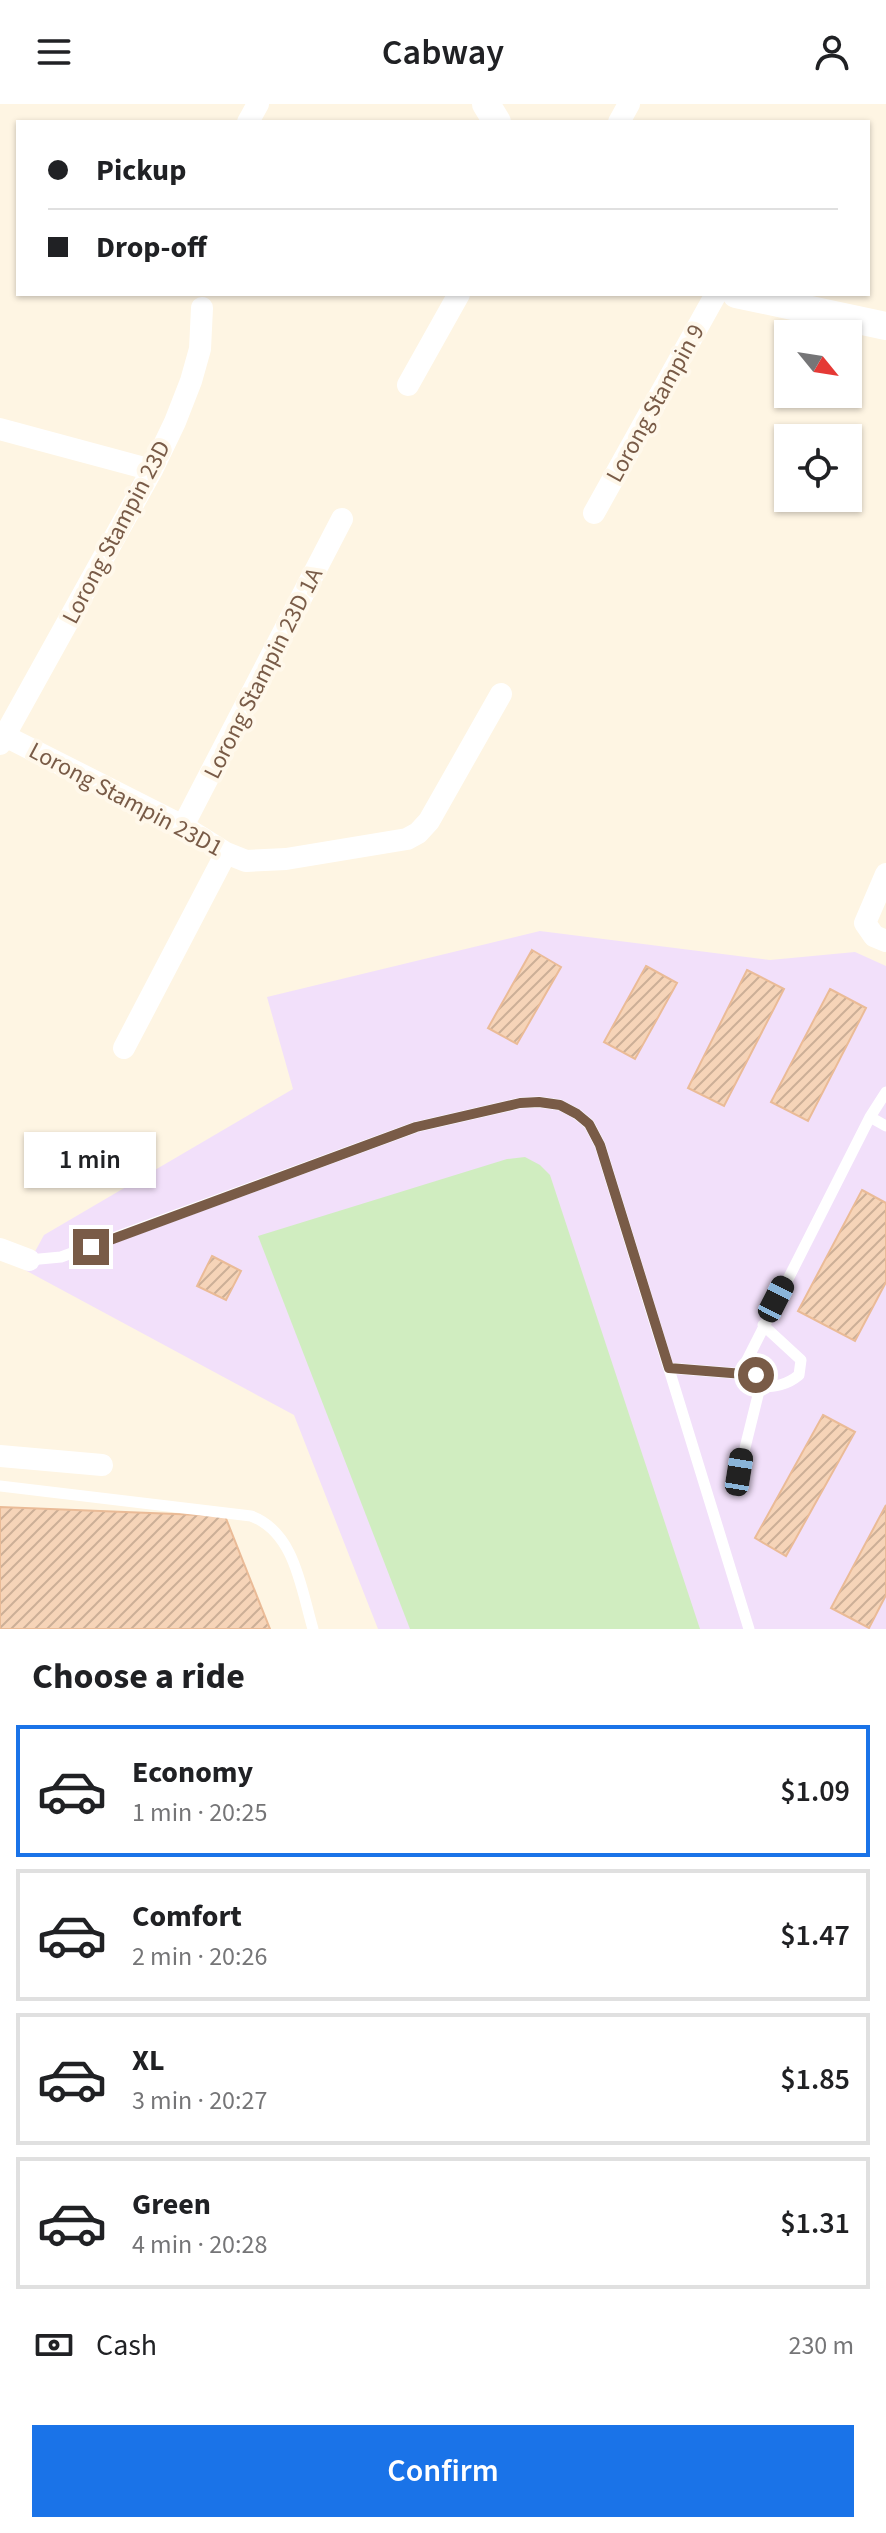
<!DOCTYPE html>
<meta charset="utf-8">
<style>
:root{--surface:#fff;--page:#f2f2f2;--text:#202124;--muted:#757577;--line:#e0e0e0;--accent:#1a73e8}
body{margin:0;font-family:"Source Sans 3",sans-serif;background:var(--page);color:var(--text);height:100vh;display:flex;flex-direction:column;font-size:30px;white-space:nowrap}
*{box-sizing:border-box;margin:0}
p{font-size:26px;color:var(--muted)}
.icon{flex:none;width:44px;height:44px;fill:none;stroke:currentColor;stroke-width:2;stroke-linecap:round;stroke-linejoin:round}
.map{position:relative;height:1525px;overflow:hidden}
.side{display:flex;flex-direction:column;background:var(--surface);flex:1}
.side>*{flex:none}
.hud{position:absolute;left:16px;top:16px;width:854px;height:176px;border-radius:0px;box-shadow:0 2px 6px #0004;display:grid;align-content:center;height:176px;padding:0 32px;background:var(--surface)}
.needle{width:52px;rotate:120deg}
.controls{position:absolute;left:774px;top:216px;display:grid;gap:16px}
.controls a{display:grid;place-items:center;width:88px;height:88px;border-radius:0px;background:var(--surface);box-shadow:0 2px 6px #0004;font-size:40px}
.end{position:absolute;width:36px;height:36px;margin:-18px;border:10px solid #795b47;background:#fff;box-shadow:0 0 0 4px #fff}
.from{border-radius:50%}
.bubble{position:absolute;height:56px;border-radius:0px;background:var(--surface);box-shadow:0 2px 6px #0004;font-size:26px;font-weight:600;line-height:56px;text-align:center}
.car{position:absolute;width:24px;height:48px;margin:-24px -12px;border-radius:10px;box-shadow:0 0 6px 2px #0007;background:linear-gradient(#222 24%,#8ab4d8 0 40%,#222 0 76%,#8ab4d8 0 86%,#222 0)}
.hud b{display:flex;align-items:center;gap:28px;height:76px;font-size:30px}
.hud b+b{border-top:2px solid var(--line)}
.hud i{width:20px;height:20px;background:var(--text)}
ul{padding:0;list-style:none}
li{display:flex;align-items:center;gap:24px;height:132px;margin:0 16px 12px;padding:0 16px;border:4px solid var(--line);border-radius:0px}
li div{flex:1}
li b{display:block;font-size:30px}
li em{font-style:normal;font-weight:600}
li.selected{border-color:var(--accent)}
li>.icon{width:72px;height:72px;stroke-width:1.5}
h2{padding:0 32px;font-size:36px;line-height:96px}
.pay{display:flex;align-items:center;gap:20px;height:88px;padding:0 32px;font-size:30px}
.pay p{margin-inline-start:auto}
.action{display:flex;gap:16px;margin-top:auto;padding:16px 32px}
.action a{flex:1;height:92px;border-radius:0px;background:var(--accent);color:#fff;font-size:32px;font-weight:600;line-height:92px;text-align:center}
header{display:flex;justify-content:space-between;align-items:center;height:104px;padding:0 32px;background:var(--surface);font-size:36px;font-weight:600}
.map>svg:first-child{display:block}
.education{fill:#f2e0fa}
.garden{fill:#d0edc0}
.building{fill:url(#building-hatch);stroke:#eabb97;stroke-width:2}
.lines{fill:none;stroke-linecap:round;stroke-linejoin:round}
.service{stroke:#fff;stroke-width:11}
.minor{stroke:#fff;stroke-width:22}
.tertiary{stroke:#fff;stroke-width:28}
.route{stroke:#795b47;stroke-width:10}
.labels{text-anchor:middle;stroke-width:8;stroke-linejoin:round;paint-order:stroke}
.street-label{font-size:24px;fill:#795b47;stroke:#fff8eb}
</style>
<header><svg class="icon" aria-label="menu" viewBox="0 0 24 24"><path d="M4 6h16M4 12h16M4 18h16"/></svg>Cabway<svg class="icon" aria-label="person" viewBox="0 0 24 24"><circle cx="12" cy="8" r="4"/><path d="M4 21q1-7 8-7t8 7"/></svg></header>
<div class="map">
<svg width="886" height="1525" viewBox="0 0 886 1525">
<defs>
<pattern id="building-hatch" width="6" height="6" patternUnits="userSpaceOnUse" patternTransform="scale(2)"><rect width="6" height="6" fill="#f6d4b8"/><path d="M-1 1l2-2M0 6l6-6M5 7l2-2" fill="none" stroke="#ccaf97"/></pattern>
</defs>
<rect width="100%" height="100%" fill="#fef5e3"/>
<path class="education" d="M540,827L770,856L855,848L886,862V1525H378L294,1311L25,1166L44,1131L293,985L267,893Z"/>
<path class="garden" d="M525,1053L540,1061L550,1071L700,1525H410L258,1132L507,1055Z"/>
<path class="building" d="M532,846L561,863L517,940L488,924Z
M646,862L677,879L635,955L604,938Z
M747,866L784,885L724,1002L688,984Z
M830,885L866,904L808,1017L771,998Z
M862,1086L886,1099V1178L855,1237L798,1207Z
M212,1152L241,1167L226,1196L197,1182Z
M823,1311L855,1328L786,1452L755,1434Z
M886,1401V1491L869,1524L831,1504Z
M0,1403L225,1412L270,1525H0Z"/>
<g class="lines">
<path class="service" d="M870,1013L886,1022
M29,1156L61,1153L416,1023L520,999L539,998L560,1001L577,1010L589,1020L600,1041L749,1525
M669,1264L756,1271L760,1283L739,1368
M740,1270L870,1013L886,988
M760,1283C775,1283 787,1281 799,1271L801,1256L763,1221
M0,1382L251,1412C295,1428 301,1485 313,1525"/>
<path class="minor" d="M248,18L258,0
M619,18L629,0
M408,281L459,190
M0,325L152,366
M594,409L716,190
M5,632L183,722L226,749L246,757L286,755L407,735L418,729L429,717L501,590
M0,640L152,366L175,318L191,277L200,245L202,204
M183,722L342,415
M886,770L865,819L874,832L886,837
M124,944L226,749
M0,1145L29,1156
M0,1352L102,1361"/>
<path class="tertiary" d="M486,0L497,18
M736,190L886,222"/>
</g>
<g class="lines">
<path class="route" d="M91,1143L416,1023L520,999L539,998L560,1001L577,1010L589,1020L600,1041L669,1264L756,1271"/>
</g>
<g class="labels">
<g class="street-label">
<text transform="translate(655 299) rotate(-61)" y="8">Lorong Stampin 9</text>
<text transform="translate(116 428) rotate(-62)" y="8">Lorong Stampin 23D</text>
<text transform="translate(263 569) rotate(-63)" y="8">Lorong Stampin 23D 1A</text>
<text transform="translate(126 695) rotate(28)" y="8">Lorong Stampin 23D1</text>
</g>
</g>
</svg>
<div class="controls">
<a><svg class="needle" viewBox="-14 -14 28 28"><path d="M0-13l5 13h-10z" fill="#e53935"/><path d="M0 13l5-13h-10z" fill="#757577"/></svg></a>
<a><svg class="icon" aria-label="locate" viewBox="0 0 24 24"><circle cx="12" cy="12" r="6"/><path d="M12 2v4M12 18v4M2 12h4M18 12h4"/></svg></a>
</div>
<i class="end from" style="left:756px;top:1271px"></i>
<i class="end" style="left:91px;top:1143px"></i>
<div class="bubble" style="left:24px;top:1028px;width:132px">1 min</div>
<i class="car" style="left:776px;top:1195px;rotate:27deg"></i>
<i class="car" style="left:739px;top:1368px;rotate:9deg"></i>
<div class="hud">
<b><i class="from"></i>Pickup</b>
<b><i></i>Drop-off</b>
</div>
</div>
<section class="side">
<h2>Choose a ride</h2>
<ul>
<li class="selected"><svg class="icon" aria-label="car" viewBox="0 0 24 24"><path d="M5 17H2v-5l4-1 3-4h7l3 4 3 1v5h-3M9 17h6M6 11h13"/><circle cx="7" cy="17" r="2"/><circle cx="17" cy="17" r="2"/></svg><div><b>Economy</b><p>1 min · 20:25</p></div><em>$1.09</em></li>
<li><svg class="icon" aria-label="car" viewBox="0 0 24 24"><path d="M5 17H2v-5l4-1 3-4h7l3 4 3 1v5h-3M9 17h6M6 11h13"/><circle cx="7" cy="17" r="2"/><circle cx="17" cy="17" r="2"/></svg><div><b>Comfort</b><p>2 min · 20:26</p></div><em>$1.47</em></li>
<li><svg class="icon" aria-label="car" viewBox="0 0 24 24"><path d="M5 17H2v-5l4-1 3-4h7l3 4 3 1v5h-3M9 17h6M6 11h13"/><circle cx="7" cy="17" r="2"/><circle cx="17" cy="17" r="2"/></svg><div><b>XL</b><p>3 min · 20:27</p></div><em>$1.85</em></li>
<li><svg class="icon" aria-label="car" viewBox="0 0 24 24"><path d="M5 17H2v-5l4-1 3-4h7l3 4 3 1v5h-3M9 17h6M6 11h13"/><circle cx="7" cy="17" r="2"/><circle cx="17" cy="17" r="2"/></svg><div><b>Green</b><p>4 min · 20:28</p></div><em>$1.31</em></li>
</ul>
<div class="pay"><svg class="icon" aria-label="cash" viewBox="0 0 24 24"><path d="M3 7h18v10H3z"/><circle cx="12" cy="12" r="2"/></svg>Cash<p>230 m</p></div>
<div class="action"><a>Confirm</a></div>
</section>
